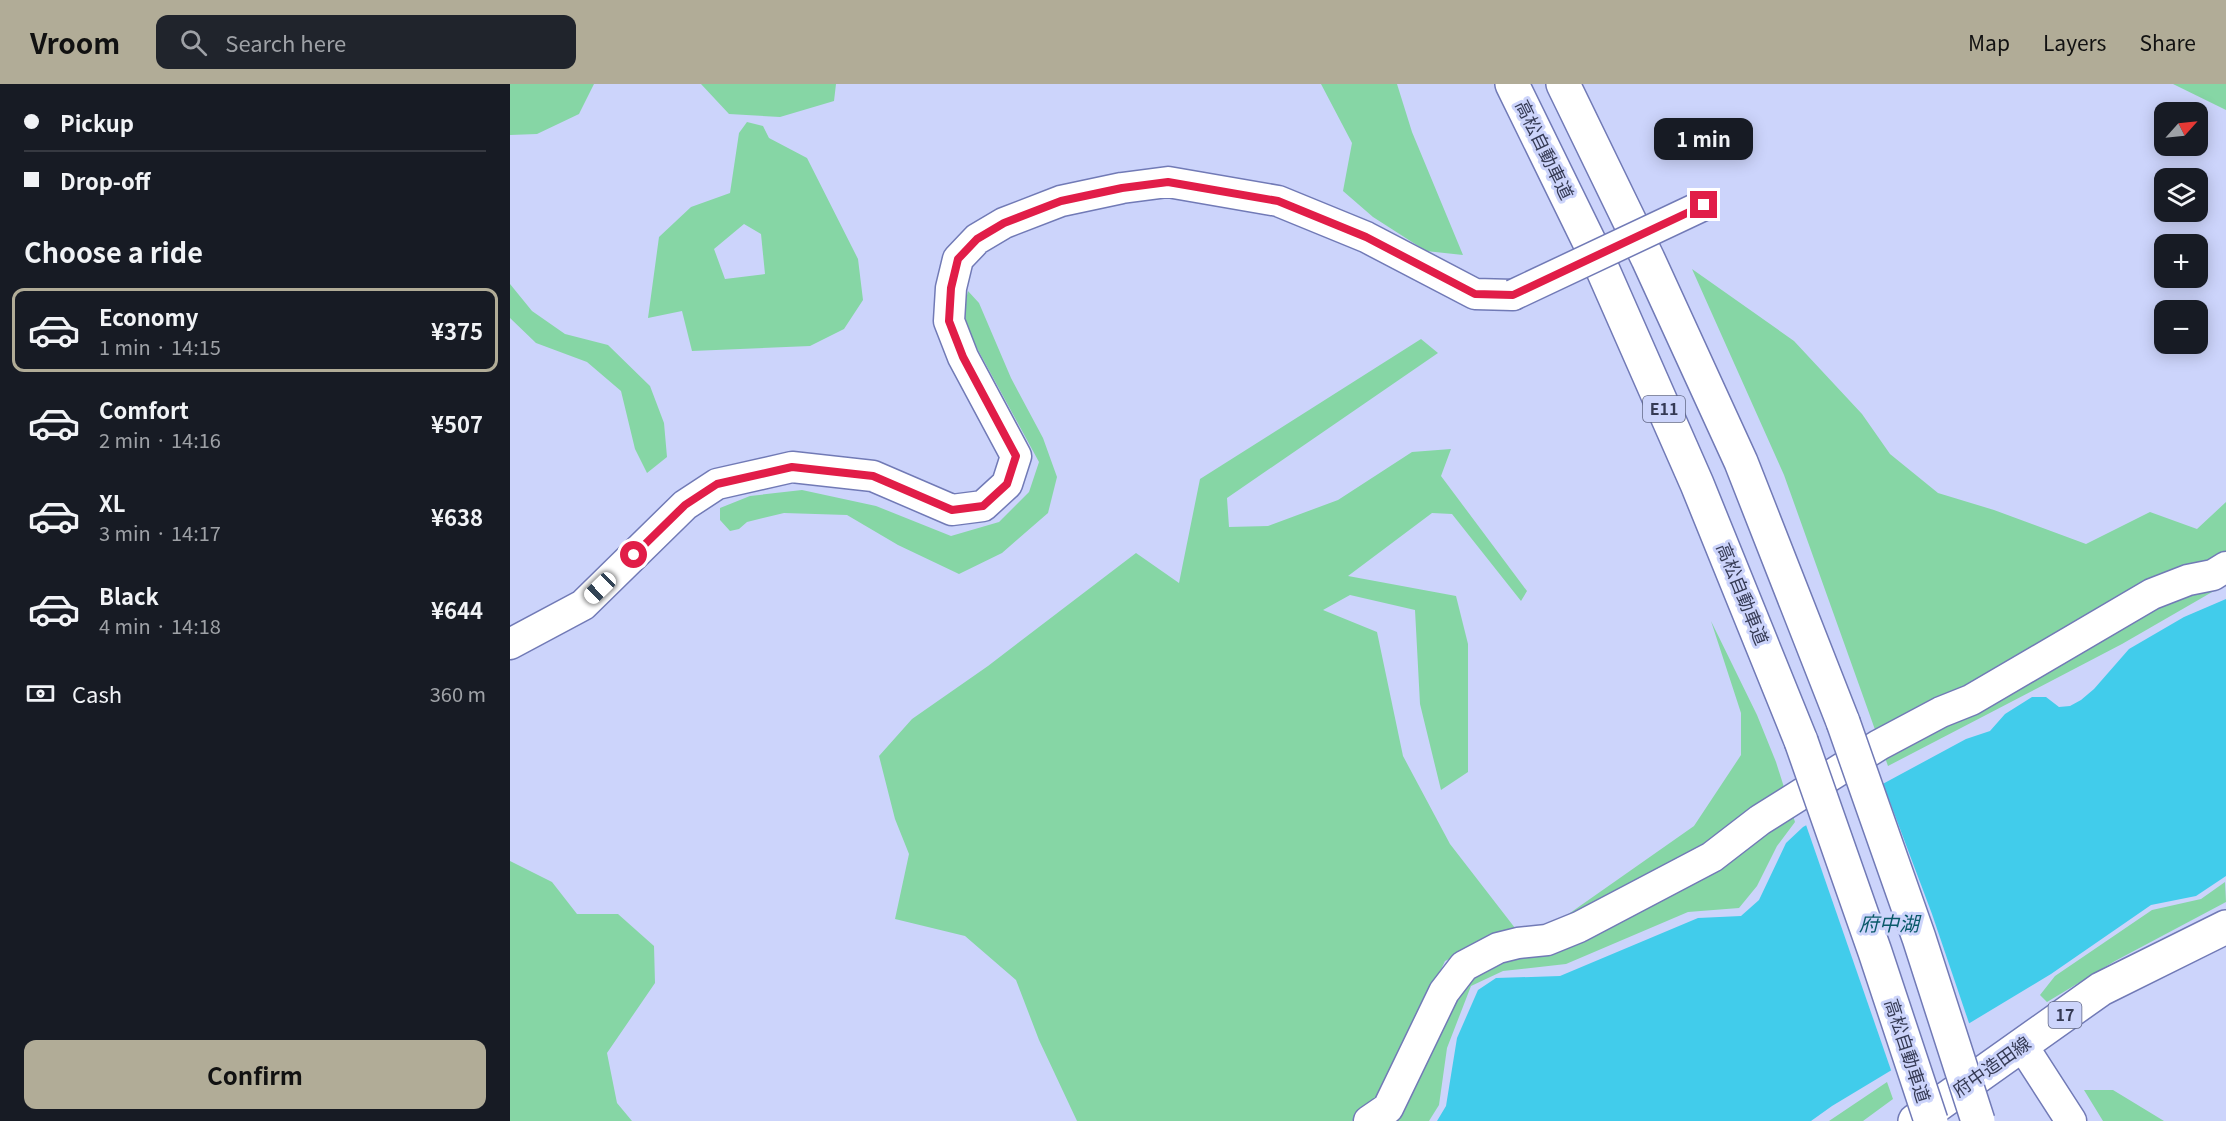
<!DOCTYPE html>
<meta charset="utf-8">
<style>
:root{--surface:#171b24;--page:#20242c;--text:#f1f3f6;--muted:#9ea1a6;--line:#363941;--accent:#b1ac97}
body{margin:0;font-family:Georgia,"Noto Sans JP",serif;background:var(--page);color:var(--text);height:100vh;display:flex;flex-direction:column;font-size:22px;white-space:nowrap}
*{box-sizing:border-box;margin:0}
p{font-size:20px;color:var(--muted)}
.icon{flex:none;width:33px;height:33px;fill:none;stroke:currentColor;stroke-width:2;stroke-linecap:round;stroke-linejoin:round}
.map{position:relative;flex:1;overflow:hidden}
.details{display:flex;flex-direction:column;background:var(--surface);width:510px}
.details>*{flex:none}
.banner{display:grid;align-content:center;height:132px;padding:0 24px;background:var(--surface)}
.needle{width:39px;rotate:63deg}
.controls{position:absolute;left:1644px;top:18px;display:grid;gap:12px}
.controls a{display:grid;place-items:center;width:54px;height:54px;border-radius:12px;background:var(--surface);box-shadow:0 3px 15px #0003;font-size:30px}
.end{position:absolute;width:27px;height:27px;margin:-14px;border:8px solid #e11d48;background:#fff;box-shadow:0 0 0 3px #fff}
.from{border-radius:50%}
.bubble{position:absolute;height:42px;border-radius:12px;background:var(--surface);box-shadow:0 3px 15px #0003;font-size:20px;font-weight:700;line-height:42px;text-align:center}
.car{position:absolute;width:18px;height:36px;margin:-18px -9px;border-radius:8px;box-shadow:0 0 4px 2px #0007;background:linear-gradient(#fff 24%,#345 0 40%,#fff 0 76%,#345 0 86%,#fff 0)}
.banner b{display:flex;align-items:center;gap:21px;height:57px;font-size:22px}
.banner b+b{border-top:2px solid var(--line)}
.banner i{width:15px;height:15px;background:var(--text)}
ul{padding:0;list-style:none}
li{display:flex;align-items:center;gap:18px;height:84px;margin:0 12px 9px;padding:0 12px;border:3px solid transparent;border-radius:12px}
li div{flex:1}
li b{display:block;font-size:22px}
li em{font-style:normal;font-weight:700}
li.selected{border-color:var(--accent)}
li>.icon{width:54px;height:54px;stroke-width:1.5}
h2{padding:0 24px;font-size:27px;line-height:72px}
.pay{display:flex;align-items:center;gap:15px;height:66px;padding:0 24px;font-size:22px}
.pay p{margin-inline-start:auto}
.primary-button{display:flex;gap:12px;margin-top:auto;padding:12px 24px}
.primary-button a{flex:1;height:69px;border-radius:12px;background:var(--accent);color:#111;font-size:24px;font-weight:700;line-height:69px;text-align:center}
header{display:flex;align-items:center;gap:36px;box-sizing:border-box;height:84px;padding:0 30px;background:var(--accent);color:#111}
header strong{font-size:28px}
nav{display:flex;gap:33px;margin-inline-start:auto;font-size:21px}
.search{width:420px;height:54px;background:var(--page);display:flex;align-items:center;gap:15px;box-sizing:border-box;padding:0 21px;border-radius:12px;color:var(--muted);font-size:22px}
main{display:flex;flex:1;min-height:0}
.map>svg:first-child{display:block}
.green{fill:#86d6a5;fill-rule:evenodd}
.water{fill:#41cceb}
.pier{fill:#ccd4fb}
.lines{fill:none;stroke-linecap:round;stroke-linejoin:round}
.minor-casing{stroke:#717ab6;stroke-width:33}
.major-casing{stroke:#717ab6;stroke-width:36}
.highway-casing{stroke:#717ab6;stroke-width:36}
.minor{stroke:#fff;stroke-width:30}
.major{stroke:#fff;stroke-width:33}
.highway{stroke:#fff;stroke-width:33}
.minor-bridge-casing{stroke:#717ab6;stroke-width:33;stroke-linecap:butt}
.highway-bridge-casing{stroke:#717ab6;stroke-width:36;stroke-linecap:butt}
.minor-bridge{stroke:#fff;stroke-width:30}
.highway-bridge{stroke:#fff;stroke-width:33}
.route{stroke:#e11d48;stroke-width:8}
.labels{text-anchor:middle;stroke-width:6;stroke-linejoin:round;paint-order:stroke}
.shield{fill:#ccd4fb;stroke:#626886;stroke-width:1.5}
.shield-label{font-size:16px;font-weight:bold;fill:#353a54}
.street-label{font-size:18px;fill:#353a54;stroke:#ccd4fb}
.water-label{font-size:20px;font-style:italic;fill:#095969;stroke:#ccd4fb}
</style>
<header>
<strong>Vroom</strong>
<div class="search"><svg class="icon" aria-label="search" viewBox="0 0 24 24"><circle cx="10" cy="10" r="6"/><path d="M15 15l6 6"/></svg>Search here</div>
<nav><a>Map</a><a>Layers</a><a>Share</a></nav>
</header>
<main>
<section class="details">
<div class="banner">
<b><i class="from"></i>Pickup</b>
<b><i></i>Drop-off</b>
</div>
<h2>Choose a ride</h2>
<ul>
<li class="selected"><svg class="icon" aria-label="car" viewBox="0 0 24 24"><path d="M5 17H2v-5l4-1 3-4h7l3 4 3 1v5h-3M9 17h6M6 11h13"/><circle cx="7" cy="17" r="2"/><circle cx="17" cy="17" r="2"/></svg><div><b>Economy</b><p>1 min · 14:15</p></div><em>¥375</em></li>
<li><svg class="icon" aria-label="car" viewBox="0 0 24 24"><path d="M5 17H2v-5l4-1 3-4h7l3 4 3 1v5h-3M9 17h6M6 11h13"/><circle cx="7" cy="17" r="2"/><circle cx="17" cy="17" r="2"/></svg><div><b>Comfort</b><p>2 min · 14:16</p></div><em>¥507</em></li>
<li><svg class="icon" aria-label="car" viewBox="0 0 24 24"><path d="M5 17H2v-5l4-1 3-4h7l3 4 3 1v5h-3M9 17h6M6 11h13"/><circle cx="7" cy="17" r="2"/><circle cx="17" cy="17" r="2"/></svg><div><b>XL</b><p>3 min · 14:17</p></div><em>¥638</em></li>
<li><svg class="icon" aria-label="car" viewBox="0 0 24 24"><path d="M5 17H2v-5l4-1 3-4h7l3 4 3 1v5h-3M9 17h6M6 11h13"/><circle cx="7" cy="17" r="2"/><circle cx="17" cy="17" r="2"/></svg><div><b>Black</b><p>4 min · 14:18</p></div><em>¥644</em></li>
</ul>
<div class="pay"><svg class="icon" aria-label="cash" viewBox="0 0 24 24"><path d="M3 7h18v10H3z"/><circle cx="12" cy="12" r="2"/></svg>Cash<p>360 m</p></div>
<div class="primary-button"><a>Confirm</a></div>
</section>
<div class="map">
<svg width="1716" height="1037" viewBox="0 0 1716 1037">
<rect width="100%" height="100%" fill="#ccd4fb"/>
<path class="green" d="M0,0H84L69,30L27,50L0,51Z
M191,0H326L324,17L270,33L219,30Z
M811,0H887L902,48L953,171L916,167L863,133L833,107L842,59Z
M1663,0H1716V26Z
M237,38L253,42L259,54L297,74L348,175L353,216L334,245L300,262L182,267L172,227L138,234L149,153L181,123L220,109L229,49ZM234,140L251,150L255,190L215,195L204,165Z
M1182,185L1284,257L1352,330L1380,370L1428,409L1484,426L1576,460L1640,428L1687,445L1716,418V500L1612,560L1378,682L1274,391Z
M0,200L22,227L55,250L98,261L140,302L154,339L157,373L137,389L125,365L111,307L77,278L26,259L0,234Z
M458,207L469,219L501,294L533,354L547,393L538,429L492,469L449,490L388,461L337,431L274,429L237,438L229,445L220,447L210,436V424L240,412L292,406L366,422L441,452L489,438L519,408L529,378L462,255L453,229Z
M911,255L928,269L717,414L719,443L758,442L828,416L902,368L941,365L931,392L1017,507L1011,517L942,430L922,429L838,492L946,512L958,560V688L931,706L910,620L905,526L840,511L813,526L867,548L893,672L940,760L1005,844L935,877L871,1015L842,1037H567L529,956L506,896L455,852L385,835L399,770L385,735L369,672L402,635L478,582L626,469L669,499L690,395Z
M1201,537L1247,631L1266,678L1285,738L1267,762L1247,802L1229,824L1178,828L1056,880L993,887L961,902L937,964L929,1021L919,1037H877L942,914L961,890L1003,869L1184,742L1231,671V629Z
M0,777L42,798L67,830H108L144,862L145,899L97,969L107,1019L122,1037H0Z
M1715,798L1716,818L1605,877L1537,918L1530,911L1545,892L1642,826L1691,815Z
M1377,998L1383,1015L1353,1037H1319Z
M1574,1006H1603L1654,1037H1593Z"/>
<path class="water" d="M1716,515V792L1686,812L1641,821L1541,890L1322,1022L1301,1037H927L936,1022L947,954L968,906L986,894L1050,892L1188,834L1231,832L1249,816L1276,759L1293,743L1456,655L1480,647L1495,630L1522,613H1536L1549,623L1560,622L1571,616L1584,605L1619,565L1674,533Z"/>
<path class="pier" d="M1372,697L1422,830L1460,942L1382,989L1295,738Z"/>
<g class="lines">
<defs>
<path id="minor" d="M0,560L73,521L175,421L207,400L282,383L363,392L442,426L473,422L497,400L506,372L453,273L439,237L441,204L448,175L467,155L494,139L551,117L612,104L658,98L768,117L856,153L965,210L1003,211
M1512,961L1561,1037
M859,1037L878,1024L934,908L954,882L988,864L1008,859L1037,856L1069,843L1202,773L1250,736L1369,661L1431,628L1461,616L1642,510L1678,496L1703,491L1716,483"/>
<path id="major" d="M1405,1037L1591,905L1716,843"/>
<path id="highway" d="M1002,0L1092,184L1187,400L1291,657
M1053,0L1138,175L1231,378L1333,638"/>
</defs>
<use href="#minor" class="minor-casing"/>
<use href="#major" class="major-casing"/>
<use href="#highway" class="highway-casing"/>
<use href="#minor" class="minor"/>
<use href="#major" class="major"/>
<use href="#highway" class="highway"/>
<defs>
<path id="minor-bridge" d="M1003,211L1194,121"/>
<path id="highway-bridge" d="M1333,638L1409,854L1468,1037
M1291,657L1365,868L1421,1037"/>
</defs>
<use href="#minor-bridge" class="minor-bridge-casing"/>
<use href="#highway-bridge" class="highway-bridge-casing"/>
<use href="#minor-bridge" class="minor-bridge"/>
<use href="#highway-bridge" class="highway-bridge"/>
</g>
<g class="lines">
<path class="route" d="M124,471L175,421L207,400L282,383L363,392L442,426L473,422L497,400L506,372L453,273L439,237L441,204L448,175L467,155L494,139L551,117L612,104L658,98L768,117L856,153L965,210L1003,211L1194,121"/>
</g>
<g class="labels">
<g class="shield">
<rect x="1133" y="312" width="42" height="26" rx="4.5"/>
<rect x="1538.5" y="918" width="33" height="26" rx="4.5"/>
</g>
<g class="shield-label">
<text x="1154" y="331">E11</text>
<text x="1555" y="937">17</text>
</g>
<g class="street-label">
<text transform="translate(1034 66) rotate(64)" y="6">高松自動車道</text>
<text transform="translate(1232 510) rotate(68)" y="6">高松自動車道</text>
<text transform="translate(1397 967) rotate(72)" y="6">高松自動車道</text>
<text transform="translate(1482 983) rotate(-35)" y="6">府中造田線</text>
</g>
<g class="water-label">
<text x="1379" y="847">府中湖</text>
</g>
</g>
</svg>
<div class="controls">
<a><svg class="needle" viewBox="-14 -14 28 28"><path d="M0-13l5 13h-10z" fill="#e53935"/><path d="M0 13l5-13h-10z" fill="#9ea1a6"/></svg></a>
<a><svg class="icon" aria-label="layers" viewBox="0 0 24 24"><path d="M12 4l9 5-9 5-9-5zM3 14l9 5 9-5"/></svg></a>
<a>+</a>
<a>−</a>
</div>
<i class="end from" style="left:124px;top:471px"></i>
<i class="end" style="left:1194px;top:121px"></i>
<div class="bubble" style="left:1144px;top:34px;width:99px">1 min</div>
<i class="car" style="left:90px;top:504px;rotate:226deg"></i>
</div>
</main>
